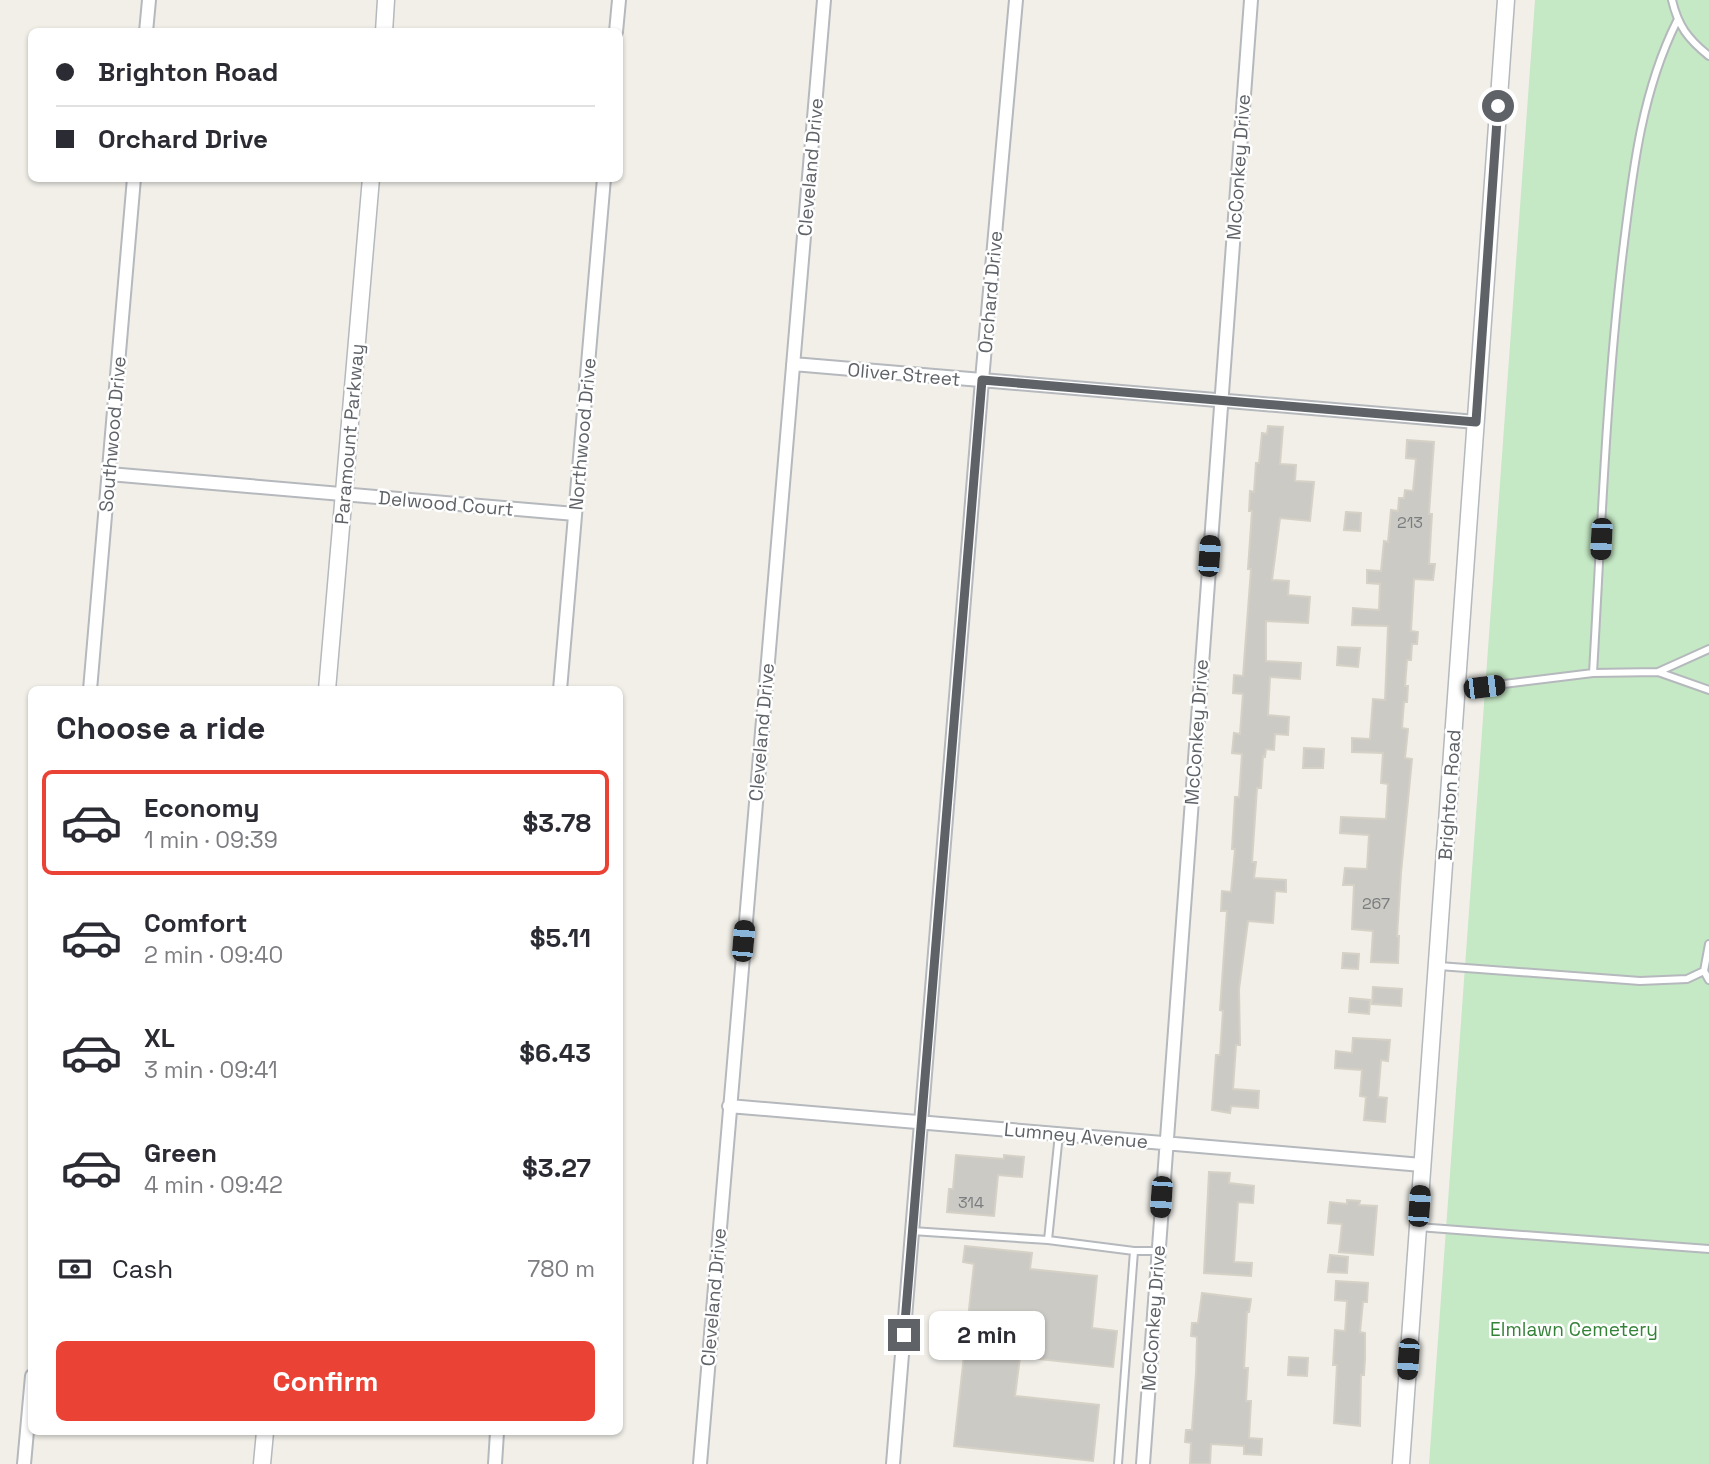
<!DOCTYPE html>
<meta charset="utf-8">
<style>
:root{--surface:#fff;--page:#f2f2f3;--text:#2b2b33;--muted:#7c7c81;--line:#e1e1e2;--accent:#ea4335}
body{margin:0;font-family:"Space Grotesk",sans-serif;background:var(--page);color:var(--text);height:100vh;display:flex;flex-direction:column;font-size:26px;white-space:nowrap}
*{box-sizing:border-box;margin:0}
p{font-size:23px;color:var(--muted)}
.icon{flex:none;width:38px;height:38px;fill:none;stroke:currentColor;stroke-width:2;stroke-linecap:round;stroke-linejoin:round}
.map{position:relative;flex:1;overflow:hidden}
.panel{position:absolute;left:28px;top:686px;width:595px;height:749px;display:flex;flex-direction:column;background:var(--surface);border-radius:10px;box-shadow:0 2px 5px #0004}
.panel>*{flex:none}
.guide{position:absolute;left:28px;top:28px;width:595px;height:154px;border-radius:10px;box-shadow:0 2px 5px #0004;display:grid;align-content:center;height:154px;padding:0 28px;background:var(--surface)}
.end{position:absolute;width:32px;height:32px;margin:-16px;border:9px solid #5f6368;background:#fff;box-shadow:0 0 0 4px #fff}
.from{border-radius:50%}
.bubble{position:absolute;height:49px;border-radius:10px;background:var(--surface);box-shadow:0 2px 5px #0004;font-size:23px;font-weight:700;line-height:49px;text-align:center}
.car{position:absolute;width:21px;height:42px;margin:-21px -10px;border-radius:9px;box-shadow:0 0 5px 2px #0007;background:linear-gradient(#222 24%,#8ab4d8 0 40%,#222 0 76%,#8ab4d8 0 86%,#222 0)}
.guide b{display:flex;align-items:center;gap:24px;height:66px;font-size:26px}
.guide b+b{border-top:2px solid var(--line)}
.guide i{width:18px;height:18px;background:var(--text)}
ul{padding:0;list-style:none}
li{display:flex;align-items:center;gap:21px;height:105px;margin:0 14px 10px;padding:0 14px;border:4px solid transparent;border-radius:10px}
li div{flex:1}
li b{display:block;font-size:26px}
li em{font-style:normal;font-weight:700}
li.selected{border-color:var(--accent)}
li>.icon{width:63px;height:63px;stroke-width:1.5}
h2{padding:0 28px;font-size:32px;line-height:84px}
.pay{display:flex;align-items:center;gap:18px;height:77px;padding:0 28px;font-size:26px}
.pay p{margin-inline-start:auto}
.action{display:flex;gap:14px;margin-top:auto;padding:14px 28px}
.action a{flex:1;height:80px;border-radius:10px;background:var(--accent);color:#fff;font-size:28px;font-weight:700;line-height:80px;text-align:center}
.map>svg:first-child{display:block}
.green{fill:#c5e8c5}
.building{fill:#cccac5;stroke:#d6d1c6;stroke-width:2}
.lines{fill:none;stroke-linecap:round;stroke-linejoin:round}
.service-casing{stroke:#b5b8bc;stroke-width:10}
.minor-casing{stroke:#b5b8bc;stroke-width:16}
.tertiary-casing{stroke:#b5b8bc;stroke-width:19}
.service{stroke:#fff;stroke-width:6}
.minor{stroke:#fff;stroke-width:12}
.tertiary{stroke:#fff;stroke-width:16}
.route{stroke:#5f6368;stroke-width:9}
.labels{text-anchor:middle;stroke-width:5;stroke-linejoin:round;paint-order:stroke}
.number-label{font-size:16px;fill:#7a7d7f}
.street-label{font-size:19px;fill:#5f6368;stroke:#fff}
.park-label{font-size:19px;fill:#348238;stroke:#fff}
</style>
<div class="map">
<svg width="1709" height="1464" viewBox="0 0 1709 1464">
<rect width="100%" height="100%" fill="#f1efe8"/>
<path class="green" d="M1535,0H1709V1464H1429Z"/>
<path class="building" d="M1268,426L1283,427L1280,464L1296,465L1295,481L1314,482L1310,521L1280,518L1272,580L1289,581L1288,595L1310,597L1308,623L1266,621V661L1301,663L1300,679L1270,677L1268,715L1289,717L1288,735L1275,734L1274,750L1266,749L1265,757L1263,756L1261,788H1257L1252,862H1256L1254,878L1286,880V892L1275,891L1273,923L1248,921L1239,989L1240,1045H1236L1233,1089L1259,1091L1258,1108L1231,1106L1230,1113L1212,1110L1216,1055H1220L1223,1011L1220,1010L1227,911H1221L1222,891L1231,892L1235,849H1232L1235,797H1239L1242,754L1232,753L1234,733L1240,734L1243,694L1233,693L1234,675L1243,676L1251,569H1248L1252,511H1249L1250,491L1254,492L1256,463H1259L1262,433L1267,434Z
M1407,440L1434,442L1429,514H1432L1429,564H1435L1433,580L1414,579L1411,631L1418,632L1417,644H1412L1411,660H1407L1405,686H1408L1407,702H1404L1402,728L1408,729L1405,758L1412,759L1401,873L1397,936H1399L1398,963L1371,962L1373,931L1352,929L1354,885H1343L1345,868L1367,869L1369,835L1340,833L1341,817L1386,819L1388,784L1381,783L1383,753L1352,752V738L1370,739L1373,699L1385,700L1388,626L1352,625L1353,608L1379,610L1380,584L1367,583V570L1381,571L1384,541L1388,542L1391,510L1398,511L1399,498H1404L1405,490L1413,491L1416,459L1406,458Z
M1346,512L1361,513L1360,531L1344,530Z
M1338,647L1360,648L1358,667L1337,665Z
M1304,748L1324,749L1323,768H1303Z
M1343,953L1359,954L1358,969L1342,968Z
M1373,987L1402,989L1401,1006L1372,1004Z
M1350,998L1370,1000L1369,1014L1349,1012Z
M1353,1038L1390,1040L1388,1061L1381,1060L1378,1097L1387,1098L1385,1122L1364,1120L1366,1097L1360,1096L1362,1070L1335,1068L1336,1051L1352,1053Z
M956,1155L1004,1159V1155L1024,1157L1022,1177L998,1175L994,1216L947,1212L949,1189H953Z
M1209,1172L1230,1173L1229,1183L1254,1186L1253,1203L1238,1202L1234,1262L1252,1263L1251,1276L1204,1273Z
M1347,1200L1360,1201L1359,1205L1377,1206L1373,1255L1339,1252L1342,1224L1328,1223L1330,1202L1347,1204Z
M965,1246L1032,1253L1030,1269L1097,1276L1092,1328L1117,1331L1113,1367L1020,1357L1015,1396L1099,1405L1093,1461L954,1446L974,1264L963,1262Z
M1330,1255L1348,1257L1347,1273L1328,1272Z
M1336,1281L1368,1283L1367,1302H1363L1360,1332L1365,1333V1358L1364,1375H1361L1360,1426L1334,1423L1337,1365H1333L1335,1330L1345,1331L1347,1301L1335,1300Z
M1202,1293L1251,1299L1249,1312H1247L1244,1368H1248L1246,1401H1251L1249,1438L1262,1439L1261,1455L1244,1454V1446L1211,1444L1210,1464H1190L1191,1443L1185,1442L1186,1430H1192L1196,1373L1197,1337L1191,1336L1192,1323H1198Z
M1289,1357L1308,1358L1307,1376L1288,1375Z"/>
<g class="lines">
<defs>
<path id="service" d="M1672,0C1678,26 1688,39 1709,56
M1658,672L1709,649
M1593,673C1601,535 1606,396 1622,259C1632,178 1640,95 1677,21
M1456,690L1593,673L1658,672L1709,690
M1709,944L1704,971L1709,980
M1439,966L1640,981L1687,979L1704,971
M1059,1134L1048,1240L1134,1251
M1418,1227L1709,1249
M912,1231L1048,1240
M1118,1464L1134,1251H1157"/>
<path id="minor" d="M146,32L149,0
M616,32L619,0
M793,364L1476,422
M109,474L575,514
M90,690L134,178
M560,690L604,178
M729,1106L1422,1165
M24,1464L32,1376
M495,1464L497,1432
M700,1464L824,0
M893,1464L982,380L1016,0
M1143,1464L1251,0"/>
<path id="tertiary" d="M384,32L386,0
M327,690L371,178
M262,1464L265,1432
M1401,1464L1506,0"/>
</defs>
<use href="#service" class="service-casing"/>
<use href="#minor" class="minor-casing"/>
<use href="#tertiary" class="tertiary-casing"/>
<use href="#service" class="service"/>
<use href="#minor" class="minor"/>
<use href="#tertiary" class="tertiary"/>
</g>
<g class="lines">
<path class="route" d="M904,1335L982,380L1476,422L1498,106"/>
</g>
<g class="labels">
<g class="number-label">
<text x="1410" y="528">213</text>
<text x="1376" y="909">267</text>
<text x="971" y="1208">314</text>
</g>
<g class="street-label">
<text transform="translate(810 167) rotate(-85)" y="7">Cleveland Drive</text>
<text transform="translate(1238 167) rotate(-86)" y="7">McConkey Drive</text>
<text transform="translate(990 292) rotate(-85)" y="7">Orchard Drive</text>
<text transform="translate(904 374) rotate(5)" y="7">Oliver Street</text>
<text transform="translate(112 434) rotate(-85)" y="7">Southwood Drive</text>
<text transform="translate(349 434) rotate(-85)" y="7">Paramount Parkway</text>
<text transform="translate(582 434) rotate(-85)" y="7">Northwood Drive</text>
<text transform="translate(446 503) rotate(5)" y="7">Delwood Court</text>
<text transform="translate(761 732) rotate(-85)" y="7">Cleveland Drive</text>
<text transform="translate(1196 732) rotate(-86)" y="7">McConkey Drive</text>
<text transform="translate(1449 795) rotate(-86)" y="7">Brighton Road</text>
<text transform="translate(1076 1135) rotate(5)" y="7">Lumney Avenue</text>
<text transform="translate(713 1297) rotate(-85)" y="7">Cleveland Drive</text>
<text transform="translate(1153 1318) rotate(-86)" y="7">McConkey Drive</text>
</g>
<g class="park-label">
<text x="1574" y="1336">Elmlawn Cemetery</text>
</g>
</g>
</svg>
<i class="end from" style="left:1498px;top:106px"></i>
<i class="end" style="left:904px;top:1335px"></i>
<div class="bubble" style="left:929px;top:1311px;width:116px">2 min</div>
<i class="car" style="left:1601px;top:539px;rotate:183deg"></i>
<i class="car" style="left:1209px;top:556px;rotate:4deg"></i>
<i class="car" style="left:1484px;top:687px;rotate:83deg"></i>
<i class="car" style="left:743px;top:941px;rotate:5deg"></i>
<i class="car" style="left:1161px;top:1197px;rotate:184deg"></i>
<i class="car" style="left:1419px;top:1206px;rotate:4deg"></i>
<i class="car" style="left:1408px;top:1359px;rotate:184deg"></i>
<div class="guide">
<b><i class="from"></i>Brighton Road</b>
<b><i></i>Orchard Drive</b>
</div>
<section class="panel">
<h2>Choose a ride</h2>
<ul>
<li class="selected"><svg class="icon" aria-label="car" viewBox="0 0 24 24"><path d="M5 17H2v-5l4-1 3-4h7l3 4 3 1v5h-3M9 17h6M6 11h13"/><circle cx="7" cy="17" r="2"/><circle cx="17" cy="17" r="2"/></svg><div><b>Economy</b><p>1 min · 09:39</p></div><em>$3.78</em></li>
<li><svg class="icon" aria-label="car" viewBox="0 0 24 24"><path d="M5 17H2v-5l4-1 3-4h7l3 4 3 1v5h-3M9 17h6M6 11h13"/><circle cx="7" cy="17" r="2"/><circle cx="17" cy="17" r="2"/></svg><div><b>Comfort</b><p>2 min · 09:40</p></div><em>$5.11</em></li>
<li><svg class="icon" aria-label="car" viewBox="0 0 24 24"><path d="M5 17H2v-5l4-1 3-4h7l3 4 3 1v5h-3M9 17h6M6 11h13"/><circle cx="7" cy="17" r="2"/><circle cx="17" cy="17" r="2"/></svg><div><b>XL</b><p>3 min · 09:41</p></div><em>$6.43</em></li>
<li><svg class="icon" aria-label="car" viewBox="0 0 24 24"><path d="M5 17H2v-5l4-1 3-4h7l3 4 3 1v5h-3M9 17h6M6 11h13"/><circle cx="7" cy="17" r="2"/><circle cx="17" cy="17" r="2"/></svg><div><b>Green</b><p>4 min · 09:42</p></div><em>$3.27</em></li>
</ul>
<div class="pay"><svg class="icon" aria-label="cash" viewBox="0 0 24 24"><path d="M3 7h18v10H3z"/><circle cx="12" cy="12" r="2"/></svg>Cash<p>780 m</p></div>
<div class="action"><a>Confirm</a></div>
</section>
</div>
